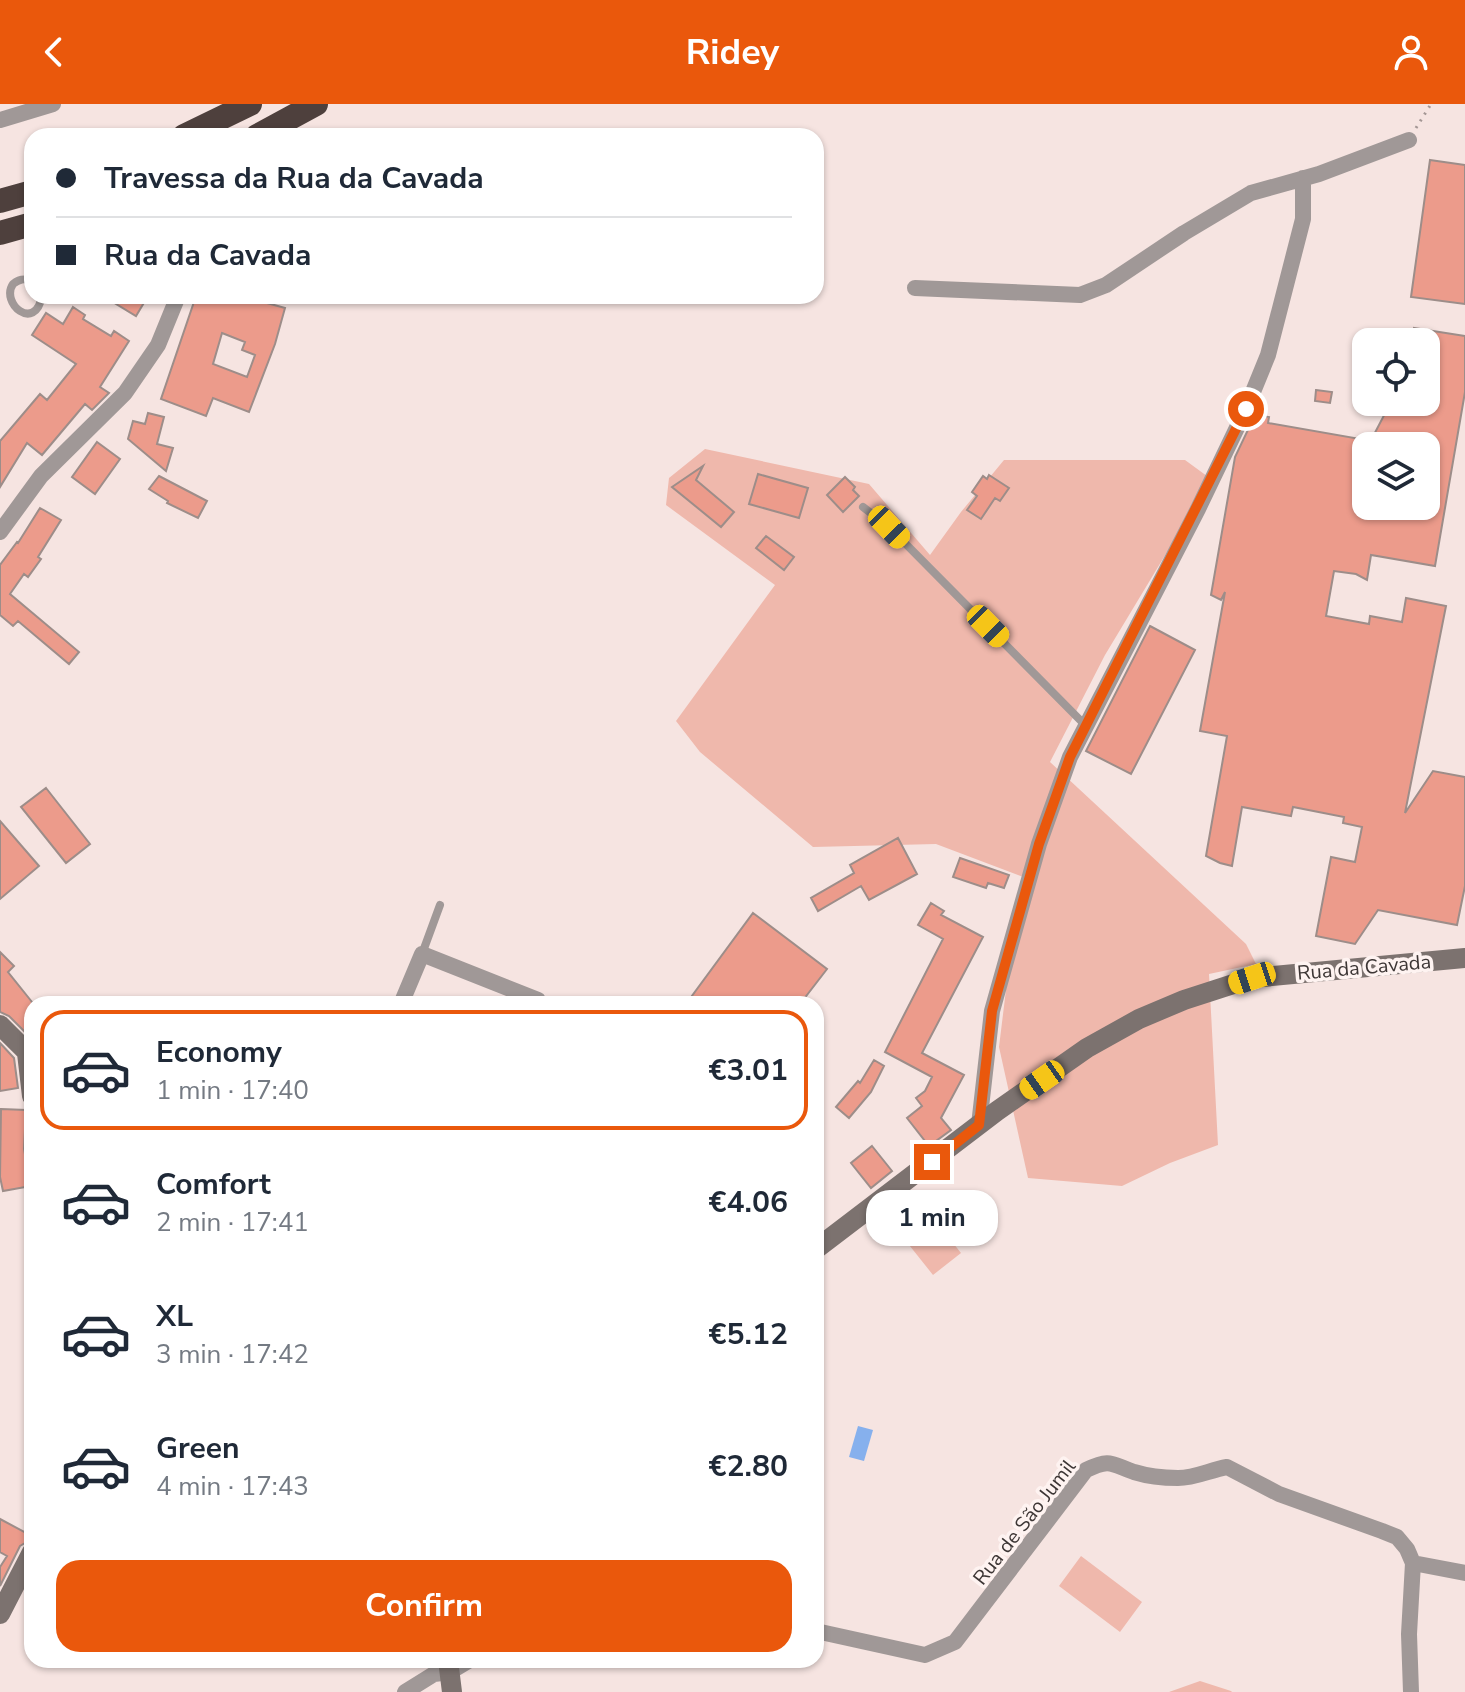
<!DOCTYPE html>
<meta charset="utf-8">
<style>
:root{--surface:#fff;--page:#f6f6f7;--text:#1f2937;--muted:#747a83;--line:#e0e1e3;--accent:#ea580c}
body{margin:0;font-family:"Nunito Sans",sans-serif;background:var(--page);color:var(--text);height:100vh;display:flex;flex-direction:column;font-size:30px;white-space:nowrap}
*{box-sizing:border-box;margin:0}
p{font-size:26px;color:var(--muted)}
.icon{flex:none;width:44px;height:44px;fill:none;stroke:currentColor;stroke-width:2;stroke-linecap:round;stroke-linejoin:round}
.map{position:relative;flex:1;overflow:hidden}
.sheet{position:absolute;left:24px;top:892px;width:800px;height:672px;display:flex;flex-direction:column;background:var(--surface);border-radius:24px;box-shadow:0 2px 6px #0004}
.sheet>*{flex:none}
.guide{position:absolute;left:24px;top:24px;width:800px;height:176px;border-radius:24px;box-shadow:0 2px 6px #0004;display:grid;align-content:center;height:176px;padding:0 32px;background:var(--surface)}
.fabs{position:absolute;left:1352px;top:224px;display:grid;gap:16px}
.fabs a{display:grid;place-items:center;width:88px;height:88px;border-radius:16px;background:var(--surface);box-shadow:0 2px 6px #0004;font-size:40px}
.end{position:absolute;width:36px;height:36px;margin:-18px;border:10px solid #ea580c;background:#fff;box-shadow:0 0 0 4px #fff}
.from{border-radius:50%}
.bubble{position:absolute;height:56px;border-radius:24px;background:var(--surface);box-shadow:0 2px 6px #0004;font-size:26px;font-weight:700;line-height:56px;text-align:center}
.car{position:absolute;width:24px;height:48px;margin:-24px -12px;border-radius:10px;box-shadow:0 0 6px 2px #0007;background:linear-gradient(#f5c518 24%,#345 0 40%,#f5c518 0 76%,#345 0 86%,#f5c518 0)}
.guide b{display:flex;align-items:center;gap:28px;height:76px;font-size:30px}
.guide b+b{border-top:2px solid var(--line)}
.guide i{width:20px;height:20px;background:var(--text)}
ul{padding:14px 0 0;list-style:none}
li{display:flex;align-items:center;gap:24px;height:120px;margin:0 16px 12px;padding:0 16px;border:4px solid transparent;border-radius:24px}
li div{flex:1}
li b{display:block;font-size:30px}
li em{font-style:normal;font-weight:700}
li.selected{border-color:var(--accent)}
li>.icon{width:72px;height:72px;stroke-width:1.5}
.primary-button{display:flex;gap:16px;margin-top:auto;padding:16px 32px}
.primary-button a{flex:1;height:92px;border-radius:24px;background:var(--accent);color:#fff;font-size:32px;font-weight:700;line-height:92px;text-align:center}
header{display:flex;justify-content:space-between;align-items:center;height:104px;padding:0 32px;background:var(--accent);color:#fff;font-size:36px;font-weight:700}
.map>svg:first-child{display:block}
.green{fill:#efb8ac}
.water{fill:#86b0ed}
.building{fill:#ec9b8b;stroke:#9d8d89;stroke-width:2;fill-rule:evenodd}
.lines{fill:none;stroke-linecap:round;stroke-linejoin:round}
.path{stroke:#a49795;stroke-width:3;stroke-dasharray:2 6;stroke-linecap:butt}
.lane{stroke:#a09897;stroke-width:8}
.street{stroke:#a09897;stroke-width:16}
.secondary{stroke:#7c726f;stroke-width:20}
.highway{stroke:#4e403d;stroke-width:24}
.route{stroke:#ea580c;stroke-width:10}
.labels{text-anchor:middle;stroke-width:7;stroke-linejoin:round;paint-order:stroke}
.street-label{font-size:20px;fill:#3d3635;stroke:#fef3f1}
</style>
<header><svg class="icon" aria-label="back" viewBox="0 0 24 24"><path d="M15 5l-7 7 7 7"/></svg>Ridey<svg class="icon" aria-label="person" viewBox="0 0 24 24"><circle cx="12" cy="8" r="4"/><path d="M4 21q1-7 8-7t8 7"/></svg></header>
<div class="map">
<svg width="1465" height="1588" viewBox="0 0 1465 1588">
<rect width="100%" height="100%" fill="#f6e4e1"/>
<path class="green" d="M705,345L869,380L930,451L961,408L1004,356H1185L1211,375L1105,551L1050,658L1246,840L1256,860L1209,870L1218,1041L1170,1059L1122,1082L1028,1074L999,943L1011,845L1034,777L936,740L813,743L700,648L676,617L775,481L666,401L669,374Z
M914,1090L961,1149L933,1171L886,1112Z
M1081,1452L1142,1498L1120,1528L1059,1482Z
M1200,1577L1231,1587L1232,1588H1169Z"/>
<path class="water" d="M858,1322L873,1326L864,1357L849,1353Z"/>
<path class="building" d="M1430,56L1465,61V200L1411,193Z
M103,192H148L136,212Z
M196,192H242L285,204L275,240L249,308L213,294L206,312L161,295ZM222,229L245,238L242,246L255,251L247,273L213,260Z
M73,203L85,211L83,215L111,232L114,227L129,237L100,283L109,289L92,306L85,300L42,351L27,339L0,383V337L40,290L47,296L76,260L32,231L46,209L63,220Z
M1414,224L1465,232V288L1435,462L1371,451L1367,476L1356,470L1334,467L1326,512L1369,520L1370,512L1402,518L1406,494L1446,502L1405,709L1433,667L1465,673V782L1457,821L1378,806L1355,840L1316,832L1331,753L1355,758L1362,723L1343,719L1344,713L1293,703L1291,712L1242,703L1232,762L1220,759L1206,752L1227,632L1200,627L1225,488L1221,496L1211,491L1235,353L1255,311L1269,313L1268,319L1366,336V402H1426V342H1368L1391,298H1426V238H1411Z
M1316,286L1332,288L1330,299L1315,297Z
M148,309L164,313L157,340L173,344L166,367L128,335L133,317L145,320Z
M97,338L120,355L95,390L72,373Z
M703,362L696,376L734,408L721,423L672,383Z
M758,370L808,384L799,414L749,400Z
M989,371L1009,384L1000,397L995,394L981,415L967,406L977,392L972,388L983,372L987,375Z
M159,372L207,397L198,414L167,399L168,397L149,385Z
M845,373L855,383L853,386L859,392L843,408L827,391Z
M40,404L61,416L38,453L41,455L28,473L24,470L10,490L79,548L69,560L18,517L13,522L0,511V461L17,438L18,439Z
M766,432L794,453L784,466L756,444Z
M1150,522L1195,546L1131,670L1086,647Z
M46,684L90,740L66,759L21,703Z
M0,717L39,762L0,795Z
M898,734L917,770L869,796L861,782L818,807L811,794L854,769L850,761Z
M960,754L1009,771L1004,784L988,779L986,784L953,773Z
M931,799L944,807L941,811L983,833L922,949L964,971L941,1014L951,1026L929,1042L907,1014L922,1002L916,994L925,987L932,973L885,948L943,835L918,821Z
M753,809L827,865L800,900H686Z
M0,848L14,862L8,868L32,898V935L9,912L0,908Z
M0,939L14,954L18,984L0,987Z
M874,956L884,962L871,988L849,1014L836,1003L858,977L860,979Z
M1,1005L26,1006L24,1045L31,1082L3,1087L0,1073Z
M872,1042L892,1067L871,1084L851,1059Z
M0,1415L32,1432V1435L20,1442L0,1482V1463L7,1452L0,1448Z"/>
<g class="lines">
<path class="path" d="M1416,24L1431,0"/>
<path class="lane" d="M32,177C24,174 19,175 13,180C0,199 35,229 42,192
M863,403L889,423L1086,622
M422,850L440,801"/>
<path class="street" d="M0,16L53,0
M915,184L1080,191L1106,181L1184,129L1251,89L1319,70L1409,36
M0,428L41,372L125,289L158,241L178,192
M401,900L422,850L538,896L540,900
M979,1021L992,907L1039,740L1070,653L1198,405L1246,305L1268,251L1303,115V74
M1413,1459L1465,1469
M816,1527L925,1551L955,1538L1086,1366C1111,1354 1111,1360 1134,1368C1147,1372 1164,1374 1178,1374C1195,1374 1210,1366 1227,1363L1279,1390L1382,1427L1397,1433L1407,1445L1413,1459L1409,1530L1411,1588
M405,1588L434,1570L450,1568L470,1556"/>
<path class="secondary" d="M0,921L32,953
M27,949L32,992
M816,1145L997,1007L1087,944L1139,915L1184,896L1252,874L1465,854
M0,1510L32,1448
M448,1556L452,1588"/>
<path class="highway" d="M184,32L250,0
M257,32L316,0
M0,97L32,88
M0,129L32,120"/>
</g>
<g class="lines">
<path class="route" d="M932,1058L979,1021L992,907L1039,740L1070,653L1246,305"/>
</g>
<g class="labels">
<g class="street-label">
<text transform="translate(1364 863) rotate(-5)" y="7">Rua da Cavada</text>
<text transform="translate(1024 1418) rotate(-52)" y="7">Rua de São Jumil</text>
</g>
</g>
</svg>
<div class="fabs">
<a><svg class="icon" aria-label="locate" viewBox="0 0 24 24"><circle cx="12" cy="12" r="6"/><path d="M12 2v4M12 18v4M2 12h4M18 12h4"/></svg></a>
<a><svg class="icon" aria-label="layers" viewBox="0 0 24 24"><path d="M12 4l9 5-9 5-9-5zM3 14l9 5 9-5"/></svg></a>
</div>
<i class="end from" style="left:1246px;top:305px"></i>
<i class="end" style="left:932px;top:1058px"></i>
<div class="bubble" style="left:866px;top:1086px;width:132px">1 min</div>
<i class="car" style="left:889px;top:423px;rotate:136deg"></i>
<i class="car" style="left:988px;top:522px;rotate:135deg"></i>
<i class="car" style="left:1252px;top:874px;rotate:252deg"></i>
<i class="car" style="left:1042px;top:976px;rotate:235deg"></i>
<div class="guide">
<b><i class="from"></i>Travessa da Rua da Cavada</b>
<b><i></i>Rua da Cavada</b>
</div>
<section class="sheet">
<ul>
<li class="selected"><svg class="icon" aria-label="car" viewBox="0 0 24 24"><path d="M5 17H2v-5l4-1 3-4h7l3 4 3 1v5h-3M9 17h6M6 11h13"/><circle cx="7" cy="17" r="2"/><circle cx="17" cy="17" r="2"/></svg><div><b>Economy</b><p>1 min · 17:40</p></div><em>€3.01</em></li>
<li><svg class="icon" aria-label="car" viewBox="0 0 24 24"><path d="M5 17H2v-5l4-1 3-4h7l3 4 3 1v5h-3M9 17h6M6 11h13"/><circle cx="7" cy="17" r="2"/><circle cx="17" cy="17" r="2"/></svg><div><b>Comfort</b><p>2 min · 17:41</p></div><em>€4.06</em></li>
<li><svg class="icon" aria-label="car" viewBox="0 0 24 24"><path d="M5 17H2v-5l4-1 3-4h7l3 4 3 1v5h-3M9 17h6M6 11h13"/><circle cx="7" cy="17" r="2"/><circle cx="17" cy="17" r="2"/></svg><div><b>XL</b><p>3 min · 17:42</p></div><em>€5.12</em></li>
<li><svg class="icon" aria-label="car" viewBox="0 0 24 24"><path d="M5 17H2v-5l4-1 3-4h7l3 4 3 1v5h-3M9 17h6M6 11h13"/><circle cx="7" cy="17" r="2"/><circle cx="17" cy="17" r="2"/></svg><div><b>Green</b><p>4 min · 17:43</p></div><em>€2.80</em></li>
</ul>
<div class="primary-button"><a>Confirm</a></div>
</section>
</div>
